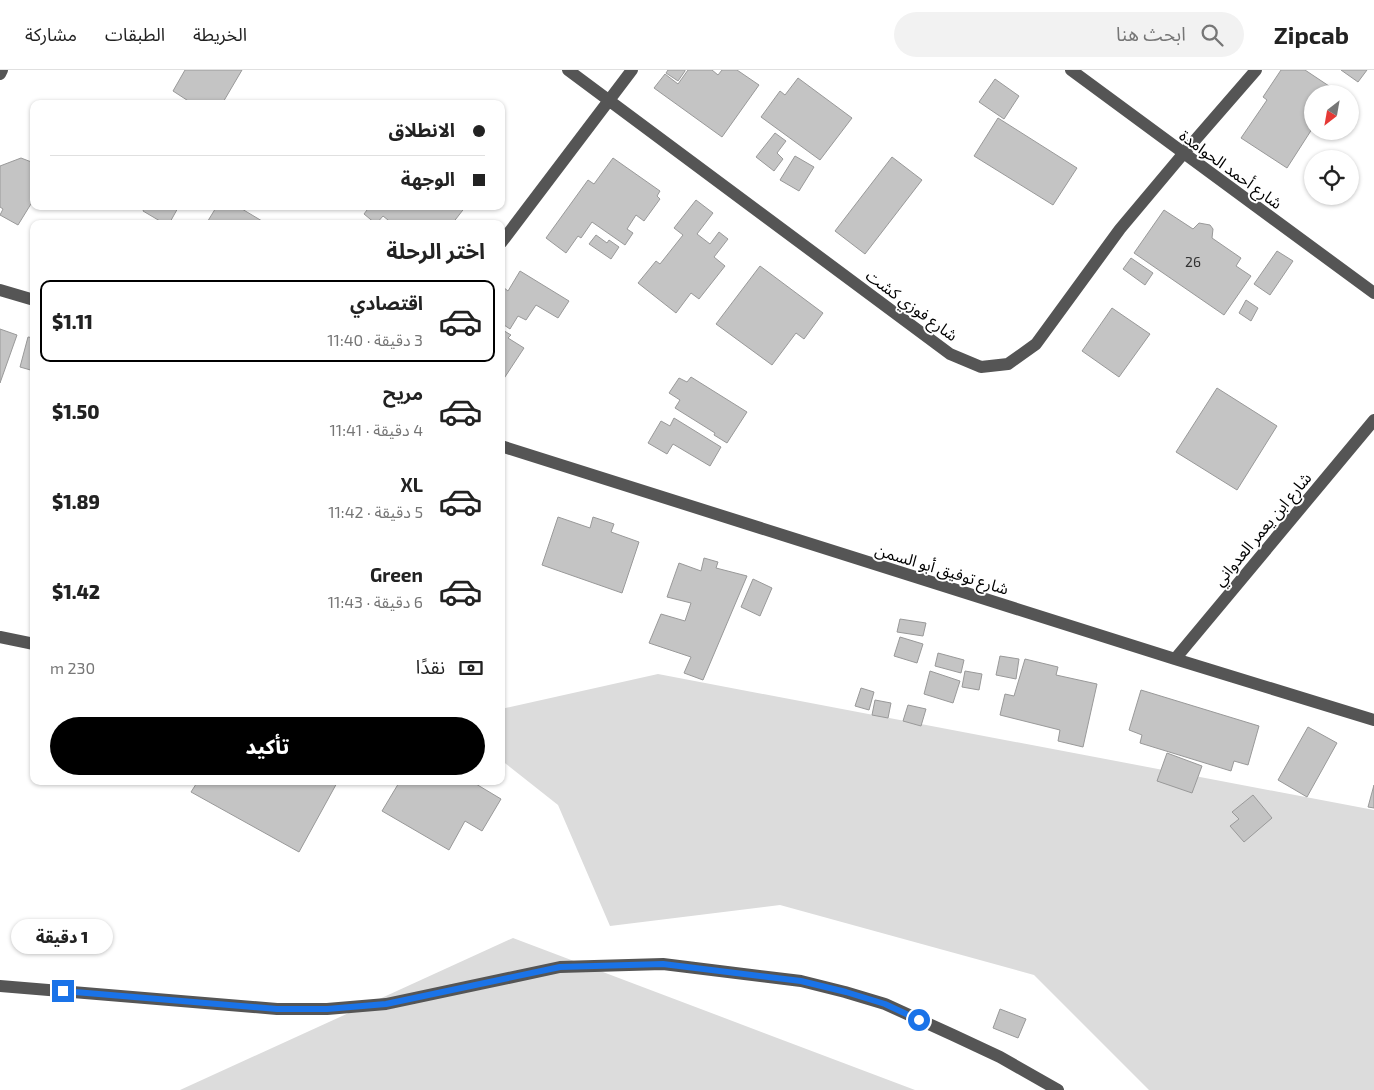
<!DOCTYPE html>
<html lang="ar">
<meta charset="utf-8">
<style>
:root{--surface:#fff;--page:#f2f2f2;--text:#222;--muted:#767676;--line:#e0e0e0;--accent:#000}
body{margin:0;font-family:"Exo 2","Noto Sans Arabic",sans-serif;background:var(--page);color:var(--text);direction:rtl;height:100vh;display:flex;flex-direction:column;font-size:19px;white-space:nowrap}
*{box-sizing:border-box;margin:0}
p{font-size:16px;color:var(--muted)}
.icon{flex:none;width:28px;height:28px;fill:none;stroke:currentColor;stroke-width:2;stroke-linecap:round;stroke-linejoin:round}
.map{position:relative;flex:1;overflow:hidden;direction:ltr}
.drawer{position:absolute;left:30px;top:150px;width:475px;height:565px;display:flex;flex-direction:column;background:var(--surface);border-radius:10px;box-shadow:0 1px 4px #0004;direction:rtl}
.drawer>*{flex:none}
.banner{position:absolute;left:30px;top:30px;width:475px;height:110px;border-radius:10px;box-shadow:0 1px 4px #0004;direction:rtl;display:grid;align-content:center;height:110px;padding:0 20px;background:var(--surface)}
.needle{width:32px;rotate:211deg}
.controls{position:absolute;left:1304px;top:15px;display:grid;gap:10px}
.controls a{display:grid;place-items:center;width:55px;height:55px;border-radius:50%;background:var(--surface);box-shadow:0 1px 4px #0004;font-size:25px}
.end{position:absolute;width:22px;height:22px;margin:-11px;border:6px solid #1a73e8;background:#fff;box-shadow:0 0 0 2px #fff}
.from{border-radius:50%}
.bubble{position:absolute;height:35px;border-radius:18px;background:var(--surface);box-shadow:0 1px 4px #0004;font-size:16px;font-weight:800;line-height:35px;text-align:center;direction:rtl}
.banner b{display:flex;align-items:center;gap:18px;height:48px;font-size:19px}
.banner b+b{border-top:1px solid var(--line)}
.banner i{width:12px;height:12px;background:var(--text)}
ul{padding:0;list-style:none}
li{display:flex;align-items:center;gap:15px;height:82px;margin:0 10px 8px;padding:0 10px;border:2px solid transparent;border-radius:10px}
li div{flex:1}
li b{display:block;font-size:19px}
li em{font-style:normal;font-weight:800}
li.current{border-color:var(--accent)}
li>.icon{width:45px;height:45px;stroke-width:1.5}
h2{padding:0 20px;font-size:22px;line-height:60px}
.pay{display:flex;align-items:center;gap:12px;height:55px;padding:0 20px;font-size:19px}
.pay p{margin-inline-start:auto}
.button{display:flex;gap:10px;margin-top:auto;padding:10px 20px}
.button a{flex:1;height:58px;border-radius:30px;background:var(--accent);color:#fff;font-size:20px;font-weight:800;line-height:58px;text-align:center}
header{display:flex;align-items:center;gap:30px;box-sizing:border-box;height:70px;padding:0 25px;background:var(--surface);border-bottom:1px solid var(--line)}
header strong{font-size:24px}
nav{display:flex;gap:28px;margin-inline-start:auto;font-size:18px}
.search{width:350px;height:45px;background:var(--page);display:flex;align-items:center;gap:12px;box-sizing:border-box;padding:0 18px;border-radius:28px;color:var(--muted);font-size:19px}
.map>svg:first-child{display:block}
.green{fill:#dcdcdc}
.building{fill:#c4c4c4;stroke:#999}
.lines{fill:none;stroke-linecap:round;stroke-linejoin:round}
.minor{stroke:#555;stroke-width:12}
.route{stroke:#1a73e8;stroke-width:6}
.labels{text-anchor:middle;stroke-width:4;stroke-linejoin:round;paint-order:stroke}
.number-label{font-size:14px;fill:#313131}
.street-label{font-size:16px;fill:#000;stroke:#fff}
</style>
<header>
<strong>Zipcab</strong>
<div class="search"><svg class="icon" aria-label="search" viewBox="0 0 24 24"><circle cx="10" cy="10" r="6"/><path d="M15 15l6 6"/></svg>ابحث هنا</div>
<nav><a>الخريطة</a><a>الطبقات</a><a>مشاركة</a></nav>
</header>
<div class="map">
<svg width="1374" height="1020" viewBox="0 0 1374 1020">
<rect width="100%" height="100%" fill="#fff"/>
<path class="green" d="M658,604L1374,740V1020H1149L1034,905L780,835L610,856L558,735L501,690V639Z
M513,868L915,1020H180Z"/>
<path class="building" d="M185,0H242L222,34H193L173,21Z
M668,0H685V1L678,11L666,3Z
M688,0H712L718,5L722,0H737L759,15L722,67L654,18L665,4L678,14Z
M1281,0H1305L1341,24H1312V59L1287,98L1241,68L1267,30L1263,27Z
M1341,0H1367L1358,12Z
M798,8L852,48L820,90L761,47L780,21L785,25Z
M995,9L1019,26L1004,49L979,32Z
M998,48L1077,98L1053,135L974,86Z
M775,63L786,71L777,83L783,89L774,101L756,87Z
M795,86L814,97L799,121L780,110Z
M892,87L922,110L865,184L835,161Z
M21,88L34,93V129L18,155L0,145L3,139L0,137V96Z
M613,88L660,121L657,126L660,129L644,151L636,145L627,159L633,163L625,175L592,152L581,168L578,166L566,183L546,168L588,110L594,114Z
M696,130L713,143L697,164L710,174L719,162L728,169L714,187L725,196L699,229L691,223L676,243L638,213L656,191L660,194L683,165L674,158Z
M145,136H179L169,154H165L143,141Z
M217,136H237L267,154H206Z
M370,136H466L452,154H393L383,146L376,154L364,144Z
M1164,140L1193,159L1199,153L1210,155L1213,159L1212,168L1241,188L1236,196L1251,206L1224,245L1134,183Z
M596,165L607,173L609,170L619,177L611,189L589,174Z
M1277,181L1293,191L1270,225L1254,214Z
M1131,188L1153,203L1145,215L1123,199Z
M760,196L823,243L804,269L796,263L772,295L716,254Z
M520,201L569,231L558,248L536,235L526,250L518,246L510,259L501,253V220L503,217L508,221Z
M1246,230L1258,238L1251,251L1239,243Z
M1112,238L1150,264L1119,307L1082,281Z
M0,259L17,265L0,313Z
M501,259L511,265L508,268L524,278L501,313Z
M28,267L34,268V301L20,297Z
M691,307L747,342L727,373L714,365L715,363L675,338L680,330L669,323L679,308L687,312Z
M1217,318L1277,356L1237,420L1176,382Z
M674,348L721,377L710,396L673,374L667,384L648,373L661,351L670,356Z
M558,447L590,458L593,447L614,454L611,462L639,472L622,523L542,495Z
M704,488L718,492L716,498L747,506L703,610L684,603L691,587L649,573L661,544L685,551L691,533L667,527L679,493L701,501Z
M753,509L772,518L760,546L741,537Z
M900,549L926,553L923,566L897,562Z
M900,567L923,574L917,593L894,586Z
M938,583L964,590L961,603L935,596Z
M1000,586L1019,589L1016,609L996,605Z
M1025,589L1058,597L1056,605L1097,614L1083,677L1058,671L1060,660L1000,645L1005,624L1014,626Z
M930,601L960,611L953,633L924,624Z
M965,601L982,604L979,620L962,617Z
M861,618L874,622L869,640L855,636Z
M1141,620L1259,656L1248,695L1234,691L1231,701L1140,673L1142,665L1129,660Z
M875,630L891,633L888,648L872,645Z
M908,635L926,639L921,656L903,651Z
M1308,657L1337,673L1307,727L1278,710Z
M1167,683L1202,696L1192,723L1157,711Z
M198,711H338L299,782L191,722Z
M400,711H471L501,729L482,761L465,751L449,780L382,741Z
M1374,715V738L1368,737Z
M1253,725L1272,748L1244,772L1230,756L1239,749L1232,742Z
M1000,939L1026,949L1018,968L993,958Z"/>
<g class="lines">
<path class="minor" d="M568,0L950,284L981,297L1008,294L1036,274L1120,159L1183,84L1256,0
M1071,0L1374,223
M0,4L2,0
M501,173L632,0
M0,220L34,230
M501,376L1175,589L1374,650
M0,567L34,574
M1175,589L1374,350
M0,916L277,939H327L386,934L560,897L663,894L801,911L845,922L885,934L953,965L1000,987L1058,1020"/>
</g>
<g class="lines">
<path class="route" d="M63,921L277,939H327L386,934L560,897L663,894L801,911L846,922L885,934L919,950"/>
</g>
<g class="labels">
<g class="number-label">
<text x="1193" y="197">26</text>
</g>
<g class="street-label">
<text transform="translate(1231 99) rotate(36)" y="6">شارع أحمد الحوامدة</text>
<text transform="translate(912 235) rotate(36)" y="6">شارع فوزي كشت</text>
<text transform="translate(1262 459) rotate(-50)" y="6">شارع ابن يعمر العدواني</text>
<text transform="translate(942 499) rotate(17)" y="6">شارع توفيق أبو السمن</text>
</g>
</g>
</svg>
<div class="controls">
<a><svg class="needle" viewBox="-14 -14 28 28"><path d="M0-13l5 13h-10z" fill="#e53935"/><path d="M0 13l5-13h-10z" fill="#767676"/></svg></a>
<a><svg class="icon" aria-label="locate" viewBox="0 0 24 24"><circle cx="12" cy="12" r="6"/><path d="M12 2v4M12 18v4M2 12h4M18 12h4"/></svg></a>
</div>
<i class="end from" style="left:919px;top:950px"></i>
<i class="end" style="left:63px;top:921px"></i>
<div class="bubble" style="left:11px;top:849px;width:102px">1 دقيقة</div>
<div class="banner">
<b><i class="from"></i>الانطلاق</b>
<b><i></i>الوجهة</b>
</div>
<section class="drawer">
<h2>اختر الرحلة</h2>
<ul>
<li class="current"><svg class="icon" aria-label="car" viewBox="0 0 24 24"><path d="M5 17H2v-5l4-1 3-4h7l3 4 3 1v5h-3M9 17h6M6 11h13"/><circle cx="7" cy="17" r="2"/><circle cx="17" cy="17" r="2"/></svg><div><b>اقتصادي</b><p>3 دقيقة · 11:40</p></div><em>$1.11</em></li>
<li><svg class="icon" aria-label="car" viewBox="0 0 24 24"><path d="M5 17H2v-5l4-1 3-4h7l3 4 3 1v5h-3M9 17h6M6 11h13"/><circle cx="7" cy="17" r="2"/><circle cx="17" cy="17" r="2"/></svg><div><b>مريح</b><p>4 دقيقة · 11:41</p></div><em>$1.50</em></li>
<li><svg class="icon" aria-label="car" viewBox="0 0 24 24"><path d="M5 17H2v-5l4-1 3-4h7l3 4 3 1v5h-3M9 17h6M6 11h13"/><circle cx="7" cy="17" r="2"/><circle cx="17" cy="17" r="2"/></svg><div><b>XL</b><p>5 دقيقة · 11:42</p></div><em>$1.89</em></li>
<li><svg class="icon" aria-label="car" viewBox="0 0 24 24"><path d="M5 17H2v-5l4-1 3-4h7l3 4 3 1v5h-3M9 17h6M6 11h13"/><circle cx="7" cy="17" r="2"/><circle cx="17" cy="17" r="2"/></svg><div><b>Green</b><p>6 دقيقة · 11:43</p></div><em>$1.42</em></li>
</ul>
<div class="pay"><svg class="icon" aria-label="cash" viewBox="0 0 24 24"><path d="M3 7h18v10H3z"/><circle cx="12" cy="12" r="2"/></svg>نقدًا<p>230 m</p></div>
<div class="button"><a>تأكيد</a></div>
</section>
</div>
